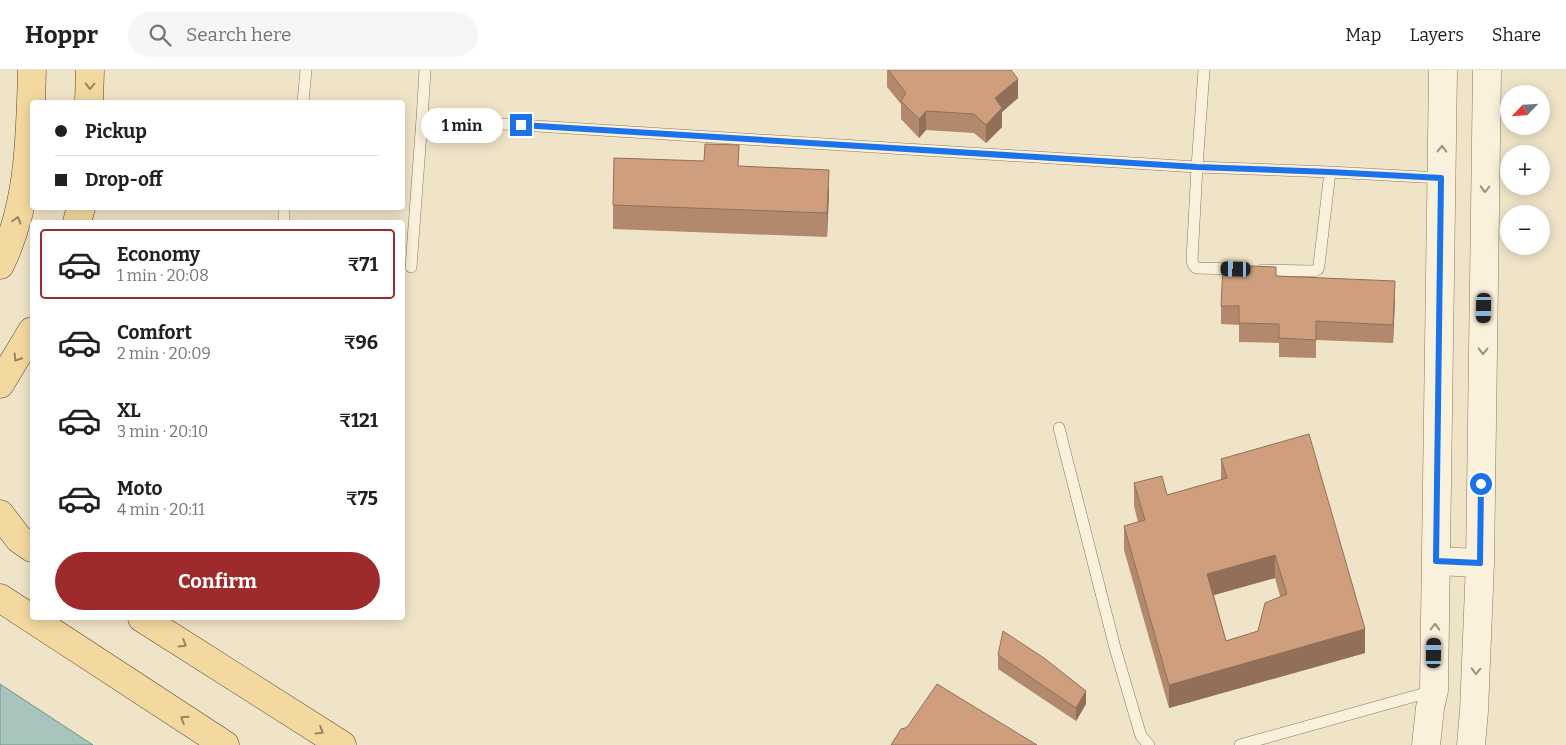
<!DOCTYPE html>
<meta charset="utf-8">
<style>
:root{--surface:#fff;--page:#f6f6f6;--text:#202124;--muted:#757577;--line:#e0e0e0;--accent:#9e2a2b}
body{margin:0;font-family:Bitter,serif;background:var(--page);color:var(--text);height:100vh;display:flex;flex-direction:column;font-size:19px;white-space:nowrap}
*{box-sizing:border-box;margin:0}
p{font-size:16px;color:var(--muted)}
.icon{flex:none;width:28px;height:28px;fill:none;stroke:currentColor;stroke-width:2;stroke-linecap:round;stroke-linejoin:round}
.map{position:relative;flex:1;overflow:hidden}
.drawer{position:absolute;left:30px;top:150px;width:375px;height:400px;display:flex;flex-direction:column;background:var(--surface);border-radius:5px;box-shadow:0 2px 12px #0003}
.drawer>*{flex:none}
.banner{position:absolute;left:30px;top:30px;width:375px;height:110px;border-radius:5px;box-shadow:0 2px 12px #0003;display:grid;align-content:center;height:110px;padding:0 25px;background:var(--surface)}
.needle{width:32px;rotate:245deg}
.buttons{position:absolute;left:1500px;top:15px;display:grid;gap:10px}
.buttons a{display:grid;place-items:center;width:50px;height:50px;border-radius:50%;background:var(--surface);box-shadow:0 2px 12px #0003;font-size:25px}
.end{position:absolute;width:22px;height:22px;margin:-11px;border:6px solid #1a73e8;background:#fff;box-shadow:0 0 0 2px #fff}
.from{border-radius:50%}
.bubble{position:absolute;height:35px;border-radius:18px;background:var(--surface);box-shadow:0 2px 12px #0003;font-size:16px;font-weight:700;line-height:35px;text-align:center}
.car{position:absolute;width:15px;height:30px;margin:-15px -8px;border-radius:6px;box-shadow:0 0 4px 1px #0007;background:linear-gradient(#222 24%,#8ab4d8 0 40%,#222 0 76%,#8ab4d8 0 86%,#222 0)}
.banner b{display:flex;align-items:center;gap:18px;height:48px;font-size:19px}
.banner b+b{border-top:1px solid var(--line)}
.banner i{width:12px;height:12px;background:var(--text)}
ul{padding:9px 0 0;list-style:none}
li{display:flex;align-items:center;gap:15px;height:70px;margin:0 10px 8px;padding:0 15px;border:2px solid transparent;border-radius:5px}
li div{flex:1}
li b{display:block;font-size:19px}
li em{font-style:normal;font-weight:700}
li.active{border-color:var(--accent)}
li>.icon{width:45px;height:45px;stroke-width:1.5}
.cta{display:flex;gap:10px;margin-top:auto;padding:10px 25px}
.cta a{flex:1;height:58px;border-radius:30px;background:var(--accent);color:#fff;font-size:20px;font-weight:700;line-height:58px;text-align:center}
header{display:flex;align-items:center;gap:30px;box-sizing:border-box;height:70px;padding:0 25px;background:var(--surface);border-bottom:1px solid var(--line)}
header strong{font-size:24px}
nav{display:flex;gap:28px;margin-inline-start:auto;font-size:18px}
.search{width:350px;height:45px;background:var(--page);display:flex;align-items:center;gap:12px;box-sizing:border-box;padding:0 18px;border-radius:28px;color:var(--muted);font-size:19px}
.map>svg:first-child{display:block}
.water{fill:#a9c4bc;stroke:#6f938a}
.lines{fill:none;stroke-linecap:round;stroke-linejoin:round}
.service-casing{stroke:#8d765c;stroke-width:12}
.tertiary-casing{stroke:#8d765c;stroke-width:29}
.primary-casing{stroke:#5b4430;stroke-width:29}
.service{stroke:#faf1dc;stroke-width:11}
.tertiary{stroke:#faf1dc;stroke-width:28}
.primary{stroke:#f3d9a0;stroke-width:28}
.wall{fill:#b2896c;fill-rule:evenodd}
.shaded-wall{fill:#916f58}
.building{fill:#cf9f7d;stroke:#916f58;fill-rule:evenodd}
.oneway{stroke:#988460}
.oneway2{stroke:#9c907e}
.route{stroke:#1a73e8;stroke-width:6}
</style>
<header>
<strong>Hoppr</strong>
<div class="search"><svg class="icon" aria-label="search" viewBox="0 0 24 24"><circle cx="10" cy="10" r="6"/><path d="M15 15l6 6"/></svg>Search here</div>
<nav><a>Map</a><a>Layers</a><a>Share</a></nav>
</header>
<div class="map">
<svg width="1566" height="675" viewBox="0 0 1566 675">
<rect width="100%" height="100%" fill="#f0e4c8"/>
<path class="water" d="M0,614L93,675H0Z"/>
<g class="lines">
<defs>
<path id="service" d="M425,0L422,49L1197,97L1192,190L1193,194L1196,198L1236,199
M1204,0L1197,97L1330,102L1441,108
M303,32L306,0
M284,152V138
M411,197L422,49
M1262,200L1314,201L1318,199L1319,195L1330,102
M1059,358L1115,578L1141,666L1149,675
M1240,675L1433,621"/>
<path id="tertiary" d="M1436,491L1480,493
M1426,675L1430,638L1434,620L1443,0
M1471,675L1474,641L1480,493L1487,0"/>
<path id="primary" d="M89,32L90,0
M77,152L81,138
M0,195C30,134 30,67 32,0
M0,314L32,261
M0,444L19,469L32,478
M0,528L225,675
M142,548L342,675"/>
</defs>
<use href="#service" class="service-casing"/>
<use href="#tertiary" class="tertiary-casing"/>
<use href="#primary" class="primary-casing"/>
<use href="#service" class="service"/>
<use href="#tertiary" class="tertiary"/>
<use href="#primary" class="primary"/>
</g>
<path class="wall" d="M887,0H1011L1018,28L1002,42V57L986,73L974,63L926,60L919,68L901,49V34L887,17Z
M739,96L829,123L827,167L613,159V135Z
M1276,206L1395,229L1393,273L1316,270V288L1279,287V273L1239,272V255L1221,254V236Z
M1221,389L1365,583L1169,638L1124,480V456L1138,452L1134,436V413L1167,425L1221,410ZM1275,508L1280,526L1258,561L1226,571L1214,525Z
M998,585L1086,634L1076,651L998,599Z"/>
<path class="shaded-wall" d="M1018,9V28L1002,42V57L986,73V55L995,28Z
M926,41V60L919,68V49Z
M829,100V123L827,167V143Z
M1395,211V229L1393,273V255Z
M1275,485V508L1207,527V504Z
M1365,559V583L1169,638V615Z
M1086,621V634L1076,651V638Z"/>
<path class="building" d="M888,0H1011L1018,9L995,28L1002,38L986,55L974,44L926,41L919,49L901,31L906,23Z
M705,74L739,75L738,96L829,100L827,143L613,135L614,88L704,91Z
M1223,195L1276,197V206L1395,211L1393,255L1316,251V270L1279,268V254L1239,253V236H1221Z
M1309,364L1365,559L1169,615L1124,456L1145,450L1134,413L1162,406L1167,425L1227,408L1221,389ZM1275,485L1287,524L1265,533L1258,561L1226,571L1207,504Z
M1003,561L1044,588L1086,621L1076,638L998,585Z
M937,614L1037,675H891L901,659L905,658L908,656Z"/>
<defs><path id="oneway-chevron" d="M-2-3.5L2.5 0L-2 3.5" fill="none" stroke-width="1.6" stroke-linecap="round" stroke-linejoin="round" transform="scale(1.25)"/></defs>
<g class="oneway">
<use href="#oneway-chevron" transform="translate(90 16) rotate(91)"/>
<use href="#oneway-chevron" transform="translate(17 150) rotate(-74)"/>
<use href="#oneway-chevron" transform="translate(17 288) rotate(123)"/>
<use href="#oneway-chevron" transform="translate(183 574) rotate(32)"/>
<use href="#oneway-chevron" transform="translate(184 649) rotate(-147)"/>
<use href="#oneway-chevron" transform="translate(320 661) rotate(32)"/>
</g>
<g class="oneway2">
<use href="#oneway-chevron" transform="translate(1442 79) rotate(-89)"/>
<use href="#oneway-chevron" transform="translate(1485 119) rotate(91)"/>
<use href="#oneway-chevron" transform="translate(1483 281) rotate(91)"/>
<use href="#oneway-chevron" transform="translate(1435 557) rotate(-89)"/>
<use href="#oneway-chevron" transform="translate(1476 601) rotate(92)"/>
</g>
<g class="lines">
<path class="route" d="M521,55L1197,97L1330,102L1441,108L1436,491L1480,493L1481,414"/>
</g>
</svg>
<div class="buttons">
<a><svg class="needle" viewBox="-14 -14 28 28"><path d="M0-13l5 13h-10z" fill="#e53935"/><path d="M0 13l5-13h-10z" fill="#757577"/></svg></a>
<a>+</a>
<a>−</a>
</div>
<i class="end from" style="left:1481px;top:414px"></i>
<i class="end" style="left:521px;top:55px"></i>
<div class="bubble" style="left:421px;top:38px;width:82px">1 min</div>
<i class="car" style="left:1236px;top:199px;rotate:271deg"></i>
<i class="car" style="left:1484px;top:238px;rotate:181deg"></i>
<i class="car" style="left:1434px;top:583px;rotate:1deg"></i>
<div class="banner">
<b><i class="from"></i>Pickup</b>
<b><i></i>Drop-off</b>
</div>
<section class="drawer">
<ul>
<li class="active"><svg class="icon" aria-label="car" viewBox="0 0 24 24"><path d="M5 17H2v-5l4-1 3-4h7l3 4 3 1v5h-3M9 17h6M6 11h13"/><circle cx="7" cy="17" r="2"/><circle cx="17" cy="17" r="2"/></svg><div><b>Economy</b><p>1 min · 20:08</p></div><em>₹71</em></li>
<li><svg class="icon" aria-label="car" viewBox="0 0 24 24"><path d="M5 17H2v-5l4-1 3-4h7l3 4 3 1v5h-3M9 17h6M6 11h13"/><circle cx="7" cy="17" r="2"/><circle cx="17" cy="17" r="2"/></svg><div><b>Comfort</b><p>2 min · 20:09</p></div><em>₹96</em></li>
<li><svg class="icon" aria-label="car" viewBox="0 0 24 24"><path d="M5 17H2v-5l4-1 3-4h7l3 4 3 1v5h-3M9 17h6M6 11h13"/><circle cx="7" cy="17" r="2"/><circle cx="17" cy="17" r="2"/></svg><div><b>XL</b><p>3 min · 20:10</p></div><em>₹121</em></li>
<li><svg class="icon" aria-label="car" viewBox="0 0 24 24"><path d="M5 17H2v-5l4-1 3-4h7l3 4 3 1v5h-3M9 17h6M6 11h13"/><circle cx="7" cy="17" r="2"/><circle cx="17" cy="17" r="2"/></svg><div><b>Moto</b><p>4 min · 20:11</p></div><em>₹75</em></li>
</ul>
<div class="cta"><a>Confirm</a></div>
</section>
</div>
